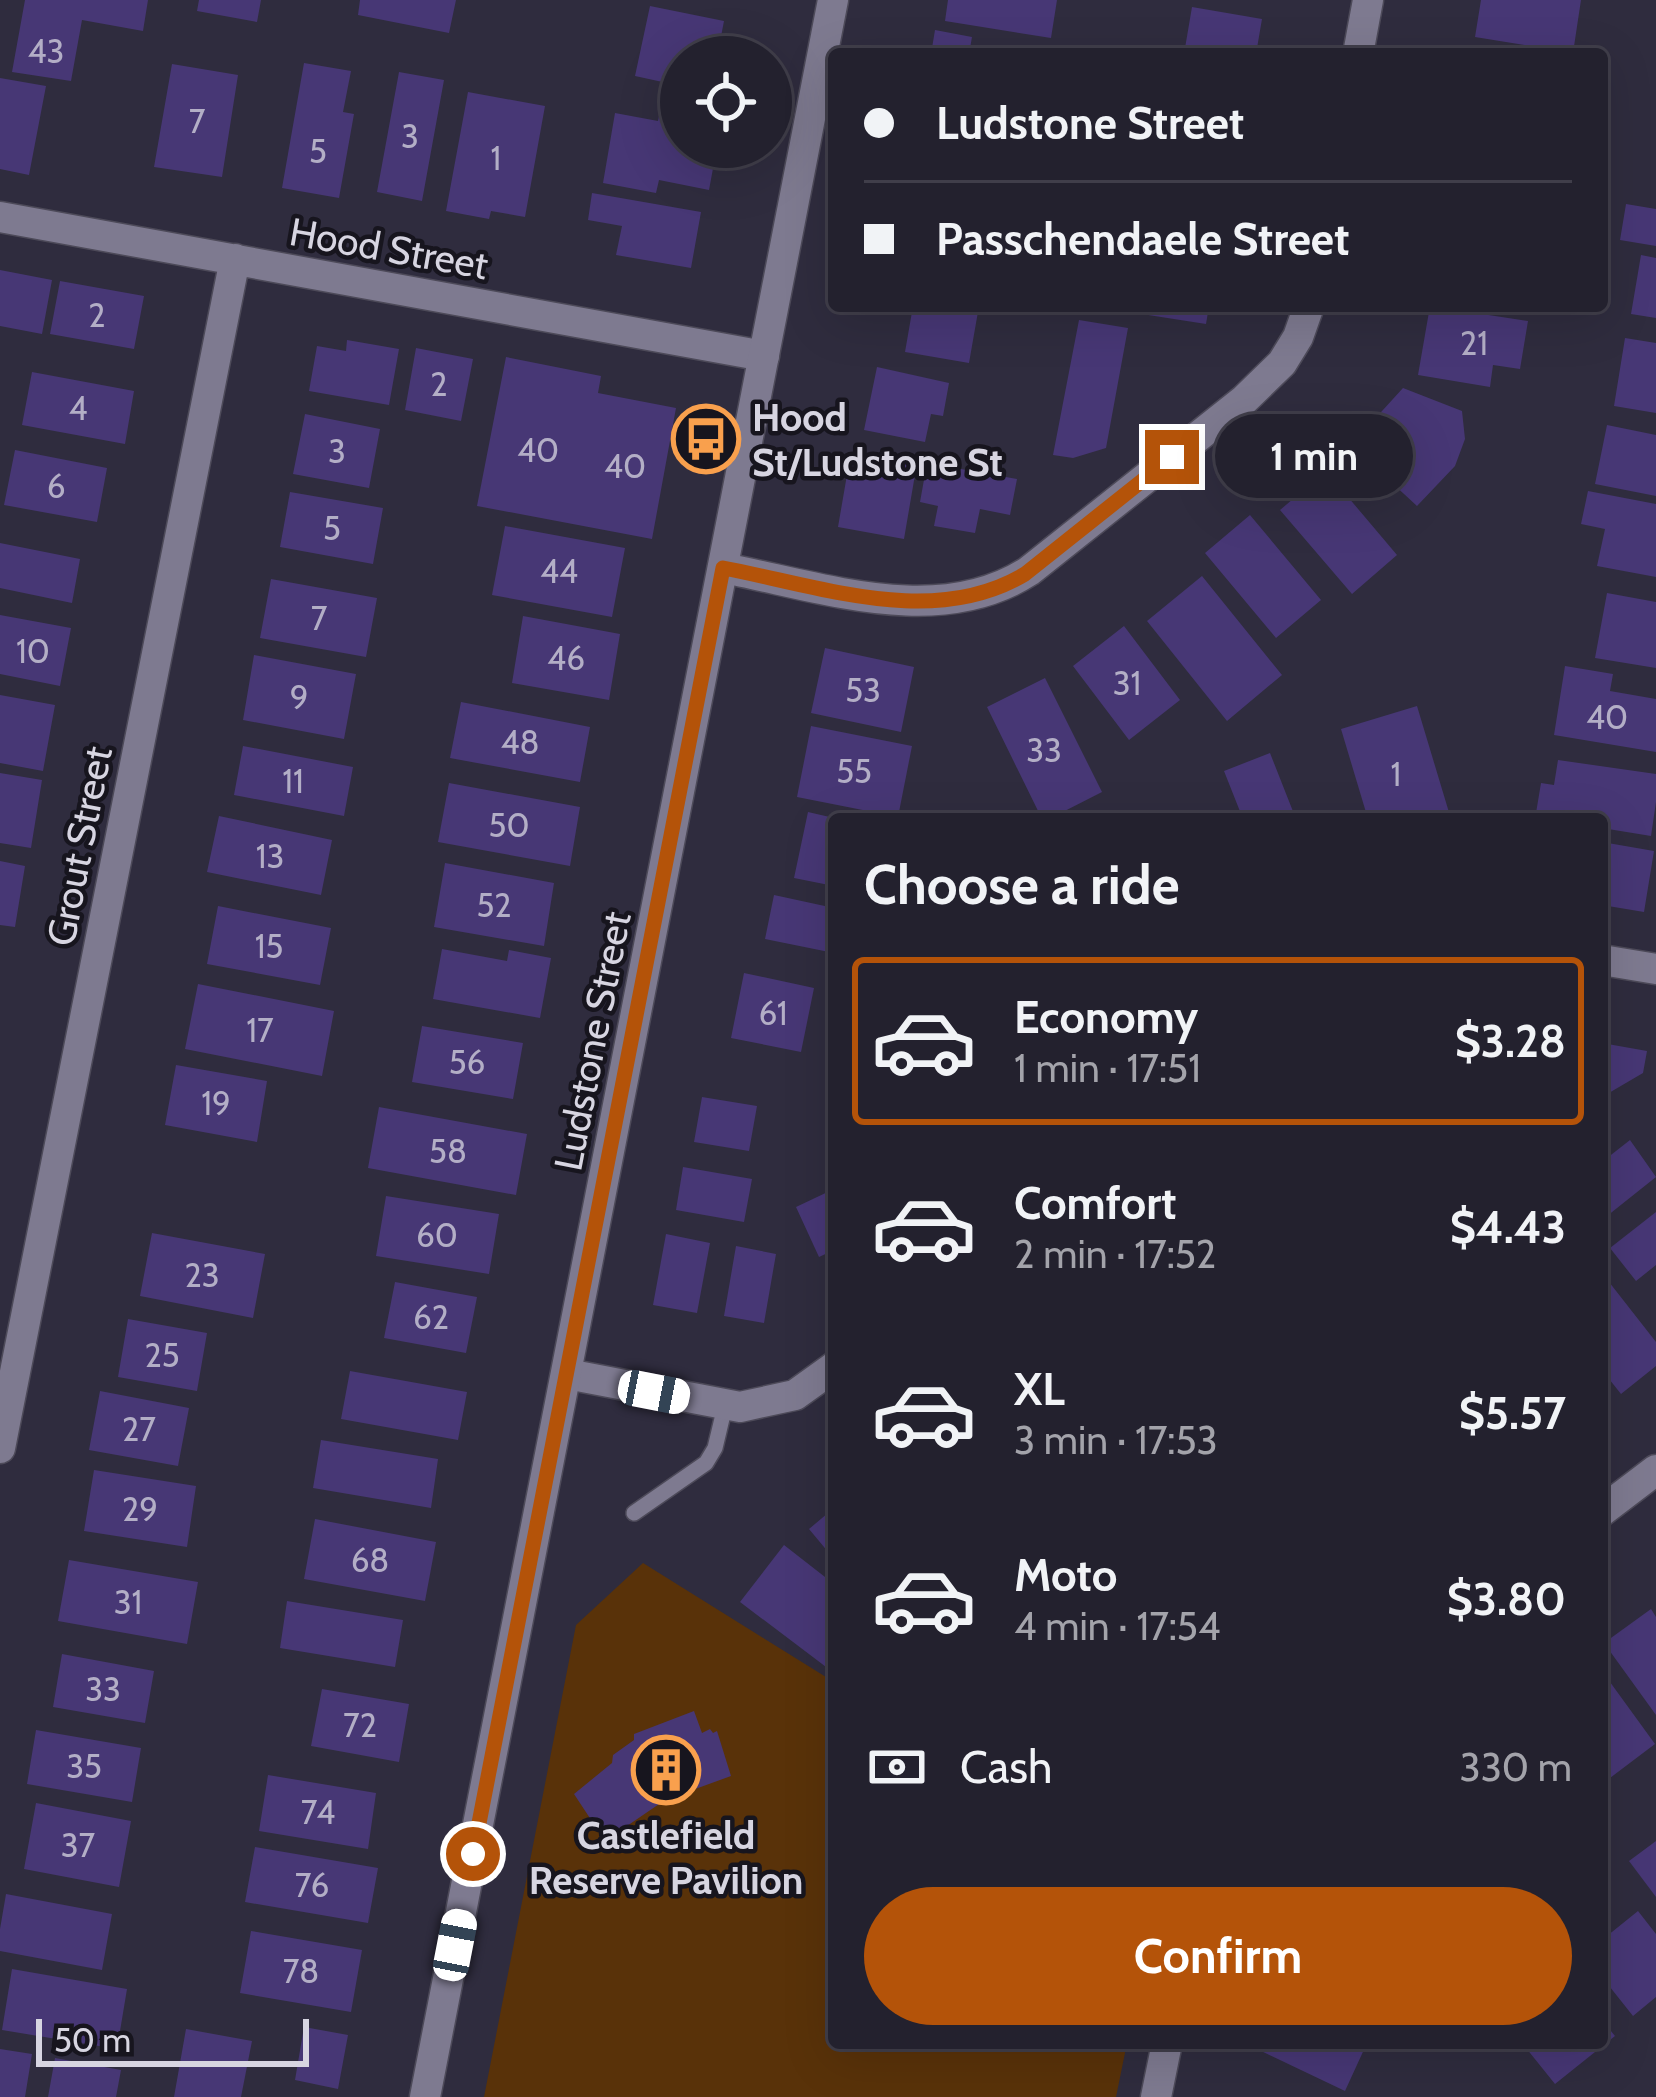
<!DOCTYPE html>
<meta charset="utf-8">
<style>
:root{--surface:#23212e;--page:#2b2936;--text:#f1f3f6;--muted:#a3a3aa;--line:#403e4a;--accent:#b45309}
body{margin:0;font-family:Cabin,sans-serif;background:var(--page);color:var(--text);height:100vh;display:flex;flex-direction:column;font-size:45px;white-space:nowrap}
*{box-sizing:border-box;margin:0}
p{font-size:39px;color:var(--muted)}
.icon{flex:none;width:66px;height:66px;fill:none;stroke:currentColor;stroke-width:2;stroke-linecap:round;stroke-linejoin:round}
.map{position:relative;flex:1;overflow:hidden}
.drawer{position:absolute;left:828px;top:813px;width:780px;height:1236px;display:flex;flex-direction:column;background:var(--surface);border-radius:12px;box-shadow:0 12px 48px #0002,0 0 0 3px var(--line)}
.drawer>*{flex:none}
.banner{position:absolute;left:828px;top:48px;width:780px;height:264px;border-radius:12px;box-shadow:0 12px 48px #0002,0 0 0 3px var(--line);display:grid;align-content:center;height:264px;padding:0 36px;background:var(--surface)}
.controls{position:absolute;left:660px;top:36px;display:grid;gap:24px}
.controls a{display:grid;place-items:center;width:132px;height:132px;border-radius:50%;background:var(--surface);box-shadow:0 12px 48px #0002,0 0 0 3px var(--line);font-size:60px}
.scale{position:absolute;left:36px;bottom:30px;width:273px;box-sizing:border-box;padding-left:12px;border:6px solid #d7d5e1;border-top:0;font-size:33px;line-height:42px;white-space:nowrap;color:#d7d5e1;-webkit-text-stroke:9px #17151e;paint-order:stroke}
.end{position:absolute;width:54px;height:54px;margin:-27px;border:15px solid #b45309;background:#fff;box-shadow:0 0 0 6px #fff}
.from{border-radius:50%}
.bubble{position:absolute;height:84px;border-radius:42px;background:var(--surface);box-shadow:0 12px 48px #0002,0 0 0 3px var(--line);font-size:39px;font-weight:700;line-height:84px;text-align:center}
.car{position:absolute;width:36px;height:72px;margin:-36px -18px;border-radius:15px;box-shadow:0 0 9px 3px #0007;background:linear-gradient(#fff 24%,#345 0 40%,#fff 0 76%,#345 0 86%,#fff 0)}
.banner b{display:flex;align-items:center;gap:42px;height:114px;font-size:45px}
.banner b+b{border-top:3px solid var(--line)}
.banner i{width:30px;height:30px;background:var(--text)}
ul{padding:0;list-style:none}
li{display:flex;align-items:center;gap:36px;height:168px;margin:0 24px 18px;padding:0 12px;border:6px solid transparent;border-radius:12px}
li div{flex:1}
li b{display:block;font-size:45px}
li em{font-style:normal;font-weight:700}
li.current{border-color:var(--accent)}
li>.icon{width:108px;height:108px;stroke-width:1.5}
h2{padding:0 36px;font-size:54px;line-height:144px}
.pay{display:flex;align-items:center;gap:30px;height:132px;padding:0 36px;font-size:45px}
.pay p{margin-inline-start:auto}
.cta{display:flex;gap:24px;margin-top:auto;padding:24px 36px}
.cta a{flex:1;height:138px;border-radius:72px;background:var(--accent);color:#fff;font-size:48px;font-weight:700;line-height:138px;text-align:center}
.map>svg:first-child{display:block}
.green{fill:#593209}
.building{fill:#473775}
.lines{fill:none;stroke-linecap:round;stroke-linejoin:round}
.service-casing{stroke:#4d4a59;stroke-width:18}
.minor-casing{stroke:#4d4a59;stroke-width:33}
.tertiary-casing{stroke:#4d4a59;stroke-width:33}
.service{stroke:#7e7a90;stroke-width:15}
.minor{stroke:#7e7a90;stroke-width:30}
.tertiary{stroke:#7e7a90;stroke-width:30}
.route{stroke:#b45309;stroke-width:15}
.labels{text-anchor:middle;stroke-width:9;stroke-linejoin:round;paint-order:stroke}
.number-label{font-size:33px;fill:#b3aec6}
.street-label{font-size:39px;fill:#d7d5e1;stroke:#17151e}
.poi-label{font-size:39px;font-weight:bold;fill:#d7d5e1;stroke:#17151e;text-anchor:start}
</style>
<div class="map">
<svg width="1656" height="2097" viewBox="0 0 1656 2097">
<rect width="100%" height="100%" fill="#2f2c3e"/>
<path class="green" d="M643,1563L834,1682V2043H1127L1116,2097H484L576,1625Z"/>
<path class="building" d="M25,0H148L143,31L82,20L71,81L12,72Z
M199,0H261L257,22L197,11Z
M360,0H456L449,33L358,15Z
M948,0H1057L1051,38L945,21Z
M1481,0H1581L1573,53L1475,37Z
M650,6L724,21L717,57H681V86L635,76Z
M1192,7L1262,19L1256,54H1184Z
M935,30L972,37L969,54H931Z
M304,63L351,71L343,112L354,114L339,198L282,188Z
M172,64L238,75L222,177L154,167Z
M399,72L444,80L422,201L377,192Z
M0,78L46,86L29,175L0,169Z
M468,92L545,106L525,217L491,211L489,219L446,211Z
M663,96L681,99V147H717L709,190L659,180L656,193L603,183L615,113L658,121Z
M592,193L701,212L691,268L616,255L622,226L588,220Z
M1626,204L1656,209V246L1620,240Z
M1641,255L1656,258V318L1631,314Z
M0,270L52,280L42,334L0,326Z
M60,281L144,296L134,349L50,334Z
M913,306H979L969,363L905,352Z
M1130,306H1209L1206,324L1129,312Z
M1430,306L1528,321L1520,369L1493,365L1490,387L1418,375Z
M1079,320L1128,328L1106,448L1073,458L1053,455Z
M1625,338L1656,343V413L1614,406Z
M347,340L399,349L389,405L309,391L317,346L346,351Z
M416,348L473,359L461,421L405,410Z
M506,357L601,376L598,393L676,408L652,539L477,506Z
M877,367L949,383L943,416L931,414L925,442L864,430Z
M32,372L134,391L125,444L22,425Z
M1403,388L1462,411L1465,439L1455,466L1417,506L1351,445Z
M305,414L380,429L369,488L293,474Z
M1607,425L1656,435V496L1595,484Z
M15,450L107,468L97,522L4,505Z
M884,457L917,463L904,539L838,527L848,469L881,475Z
M927,463L1017,479L1010,515L980,509L975,533L934,526L938,506L920,502Z
M1326,471L1397,555L1352,594L1280,510Z
M1588,491L1656,504V577L1597,566L1605,529L1581,524Z
M290,492L383,508L373,564L280,547Z
M1250,515L1321,600L1276,638L1205,553Z
M505,526L625,548L612,617L492,595Z
M0,543L80,559L72,603L0,588Z
M1202,576L1282,675L1227,721L1147,621Z
M271,579L377,598L366,657L260,638Z
M1607,593L1656,602V668L1595,658Z
M0,615L71,628L60,686L0,674Z
M523,616L620,634L609,700L512,683Z
M1124,626L1180,700L1129,740L1073,666Z
M825,648L914,667L901,732L811,713Z
M254,655L356,674L344,739L243,720Z
M1565,666L1613,674L1610,691L1656,699V752L1554,735Z
M1045,678L1102,792L1049,819H1042L987,707Z
M0,695L55,705L43,771L0,763Z
M461,702L590,727L580,782L450,758Z
M1417,706L1451,819H1368L1341,729Z
M811,726L912,746L898,817L797,797Z
M243,746L353,767L344,816L234,795Z
M1270,753L1296,819H1243L1224,771Z
M1558,760L1656,774V802L1651,836L1602,828V819H1535L1541,783L1554,785Z
M0,773L42,780L31,848L0,843Z
M449,783L580,807L570,866L438,842Z
M808,812L834,818V886L794,878Z
M219,816L332,840L321,895L207,872Z
M1602,842L1654,851L1644,912L1602,905Z
M0,861L25,866L15,927L0,925Z
M445,863L554,883L544,946L434,927Z
M774,895L834,908V953L765,939Z
M218,906L331,928L320,985L207,964Z
M442,949L507,961L509,950L551,958L540,1018L433,999Z
M744,973L814,988L801,1052L731,1038Z
M198,984L334,1011L322,1076L185,1049Z
M422,1026L523,1043L513,1099L412,1082Z
M1602,1043L1647,1051L1643,1073L1602,1097Z
M176,1065L267,1081L257,1142L165,1125Z
M702,1097L757,1106L749,1151L694,1142Z
M379,1107L527,1134L516,1195L368,1168Z
M1630,1140L1656,1177L1602,1220V1162Z
M683,1167L752,1179L744,1222L676,1210Z
M834,1189V1250L819,1257L796,1207Z
M386,1196L499,1214L489,1274L376,1256Z
M1656,1212V1265L1636,1281L1610,1248Z
M152,1233L265,1254L253,1318L140,1296Z
M666,1234L710,1243L697,1313L653,1305Z
M736,1246L776,1254L764,1323L724,1316Z
M1602,1273L1656,1342V1366L1621,1394L1602,1370Z
M395,1282L477,1297L466,1353L384,1338Z
M128,1319L207,1333L197,1391L118,1377Z
M350,1371L467,1392L458,1440L341,1419Z
M100,1391L189,1408L178,1466L89,1450Z
M321,1440L438,1459L431,1508L313,1488Z
M94,1470L196,1486L187,1547L84,1531Z
M834,1508V1559L809,1529Z
M315,1519L436,1542L425,1601L304,1579Z
M784,1545L834,1584V1673L740,1602Z
M69,1560L198,1582L187,1644L58,1621Z
M287,1601L403,1620L395,1667L280,1648Z
M1651,1609L1656,1617V1715L1604,1643Z
M62,1654L154,1671L145,1723L53,1707Z
M1602,1671L1655,1744L1602,1784Z
M322,1689L409,1704L399,1762L311,1746Z
M694,1711L702,1733L710,1729L713,1733L717,1731L731,1776L665,1800L605,1841L574,1794L612,1763L613,1755L634,1740V1734Z
M36,1730L141,1748L132,1802L27,1784Z
M268,1775L376,1793L368,1849L259,1831Z
M36,1803L131,1821L119,1887L24,1869Z
M1656,1841V1897L1629,1861Z
M255,1847L378,1868L368,1923L245,1902Z
M6,1894L112,1914L102,1970L0,1951V1929Z
M1638,1911L1656,1934V1997L1633,2016L1602,1977V1940Z
M251,1931L362,1950L351,2012L240,1993Z
M12,1969L127,1989L117,2049L2,2030Z
M1602,2020L1615,2036L1555,2084L1522,2043H1602Z
M304,2027L348,2035L338,2089L295,2080Z
M186,2029L252,2041L241,2097H174Z
M1262,2043H1367L1345,2091L1259,2050Z
M0,2049L32,2054L25,2097H0Z
M55,2058L121,2070L116,2097H48Z"/>
<g class="lines">
<defs>
<path id="service" d="M634,1513L706,1463L715,1448L725,1406"/>
<path id="minor" d="M1358,54L1368,0
M0,217L764,356
M723,568C820,586 938,630 1029,571L1244,400L1282,363L1298,337L1309,306
M1602,960L1656,969
M567,1374L740,1407L795,1395L834,1367
M0,1448L235,259
M1602,1511L1656,1470
M1156,2097L1167,2043"/>
<path id="tertiary" d="M425,2097L833,0"/>
</defs>
<use href="#service" class="service-casing"/>
<use href="#minor" class="minor-casing"/>
<use href="#tertiary" class="tertiary-casing"/>
<use href="#service" class="service"/>
<use href="#minor" class="minor"/>
<use href="#tertiary" class="tertiary"/>
</g>
<g class="lines">
<path class="route" d="M473,1854L723,568C820,586 933,629 1025,574L1172,457"/>
</g>
<defs>
<symbol id="bus-ring" viewBox="-11 -11 22 22"><circle r="9.5" fill="#17151e" stroke="#f9a04d" stroke-width="1.5"/><path d="M-5-6H5V4H4V6H2V4H-2V6H-4V4H-5ZM-3.5-4V0h7V-4ZM-3.5 1.2v1.5H-2V1.2ZM2 1.2v1.5H3.5V1.2Z" fill="#f9a04d"/></symbol>
<symbol id="building-ring" viewBox="-11 -11 22 22"><circle r="9.5" fill="#17151e" stroke="#f9a04d" stroke-width="1.5"/><path d="M-4-6H4V6H1V3H-1V6H-4ZM-2.5-4.3h1.7v1.8h-1.7ZM.8-4.3h1.7v1.8H.8ZM-2.5-1h1.7V.8h-1.7ZM.8-1h1.7V.8H.8Z" fill="#f9a04d"/></symbol>
</defs>
<g fill-rule="evenodd">
<use href="#bus-ring" x="668" y="401" width="76" height="76"/>
<use href="#building-ring" x="628" y="1732" width="76" height="76"/>
</g>
<g class="labels">
<g class="number-label">
<text x="46" y="63">43</text>
<text x="197" y="133">7</text>
<text x="410" y="148">3</text>
<text x="318" y="163">5</text>
<text x="496" y="170">1</text>
<text x="97" y="327">2</text>
<text x="1474" y="355">21</text>
<text x="439" y="396">2</text>
<text x="78" y="420">4</text>
<text x="538" y="462">40</text>
<text x="337" y="463">3</text>
<text x="625" y="478">40</text>
<text x="56" y="498">6</text>
<text x="332" y="540">5</text>
<text x="559" y="583">44</text>
<text x="319" y="630">7</text>
<text x="33" y="663">10</text>
<text x="566" y="670">46</text>
<text x="1127" y="695">31</text>
<text x="863" y="702">53</text>
<text x="299" y="709">9</text>
<text x="1607" y="729">40</text>
<text x="520" y="754">48</text>
<text x="1044" y="762">33</text>
<text x="854" y="783">55</text>
<text x="1396" y="786">1</text>
<text x="293" y="793">11</text>
<text x="509" y="837">50</text>
<text x="270" y="868">13</text>
<text x="494" y="917">52</text>
<text x="269" y="958">15</text>
<text x="773" y="1025">61</text>
<text x="260" y="1042">17</text>
<text x="467" y="1074">56</text>
<text x="216" y="1115">19</text>
<text x="448" y="1163">58</text>
<text x="437" y="1247">60</text>
<text x="202" y="1287">23</text>
<text x="431" y="1329">62</text>
<text x="162" y="1367">25</text>
<text x="139" y="1441">27</text>
<text x="140" y="1521">29</text>
<text x="370" y="1572">68</text>
<text x="128" y="1614">31</text>
<text x="103" y="1701">33</text>
<text x="360" y="1737">72</text>
<text x="84" y="1778">35</text>
<text x="318" y="1824">74</text>
<text x="78" y="1857">37</text>
<text x="312" y="1897">76</text>
<text x="301" y="1983">78</text>
</g>
<g class="street-label">
<text transform="translate(389 248) rotate(10)" y="14">Hood Street</text>
<text transform="translate(79 846) rotate(-79)" y="14">Grout Street</text>
<text transform="translate(592 1041) rotate(-79)" y="14">Ludstone Street</text>
</g>
<g class="poi-label">
<text x="752" y="431">Hood<tspan x="752" dy="45">St/Ludstone St</tspan></text>
<text x="666" y="1849" text-anchor="middle">Castlefield<tspan x="666" dy="45">Reserve Pavilion</tspan></text>
</g>
</g>
</svg>
<div class="controls">
<a><svg class="icon" aria-label="locate" viewBox="0 0 24 24"><circle cx="12" cy="12" r="6"/><path d="M12 2v4M12 18v4M2 12h4M18 12h4"/></svg></a>
</div>
<div class="scale">50 m</div>
<i class="end from" style="left:473px;top:1854px"></i>
<i class="end" style="left:1172px;top:457px"></i>
<div class="bubble" style="left:1215px;top:414px;width:198px">1 min</div>
<i class="car" style="left:654px;top:1392px;rotate:101deg"></i>
<i class="car" style="left:455px;top:1945px;rotate:11deg"></i>
<div class="banner">
<b><i class="from"></i>Ludstone Street</b>
<b><i></i>Passchendaele Street</b>
</div>
<section class="drawer">
<h2>Choose a ride</h2>
<ul>
<li class="current"><svg class="icon" aria-label="car" viewBox="0 0 24 24"><path d="M5 17H2v-5l4-1 3-4h7l3 4 3 1v5h-3M9 17h6M6 11h13"/><circle cx="7" cy="17" r="2"/><circle cx="17" cy="17" r="2"/></svg><div><b>Economy</b><p>1 min · 17:51</p></div><em>$3.28</em></li>
<li><svg class="icon" aria-label="car" viewBox="0 0 24 24"><path d="M5 17H2v-5l4-1 3-4h7l3 4 3 1v5h-3M9 17h6M6 11h13"/><circle cx="7" cy="17" r="2"/><circle cx="17" cy="17" r="2"/></svg><div><b>Comfort</b><p>2 min · 17:52</p></div><em>$4.43</em></li>
<li><svg class="icon" aria-label="car" viewBox="0 0 24 24"><path d="M5 17H2v-5l4-1 3-4h7l3 4 3 1v5h-3M9 17h6M6 11h13"/><circle cx="7" cy="17" r="2"/><circle cx="17" cy="17" r="2"/></svg><div><b>XL</b><p>3 min · 17:53</p></div><em>$5.57</em></li>
<li><svg class="icon" aria-label="car" viewBox="0 0 24 24"><path d="M5 17H2v-5l4-1 3-4h7l3 4 3 1v5h-3M9 17h6M6 11h13"/><circle cx="7" cy="17" r="2"/><circle cx="17" cy="17" r="2"/></svg><div><b>Moto</b><p>4 min · 17:54</p></div><em>$3.80</em></li>
</ul>
<div class="pay"><svg class="icon" aria-label="cash" viewBox="0 0 24 24"><path d="M3 7h18v10H3z"/><circle cx="12" cy="12" r="2"/></svg>Cash<p>330 m</p></div>
<div class="cta"><a>Confirm</a></div>
</section>
</div>
